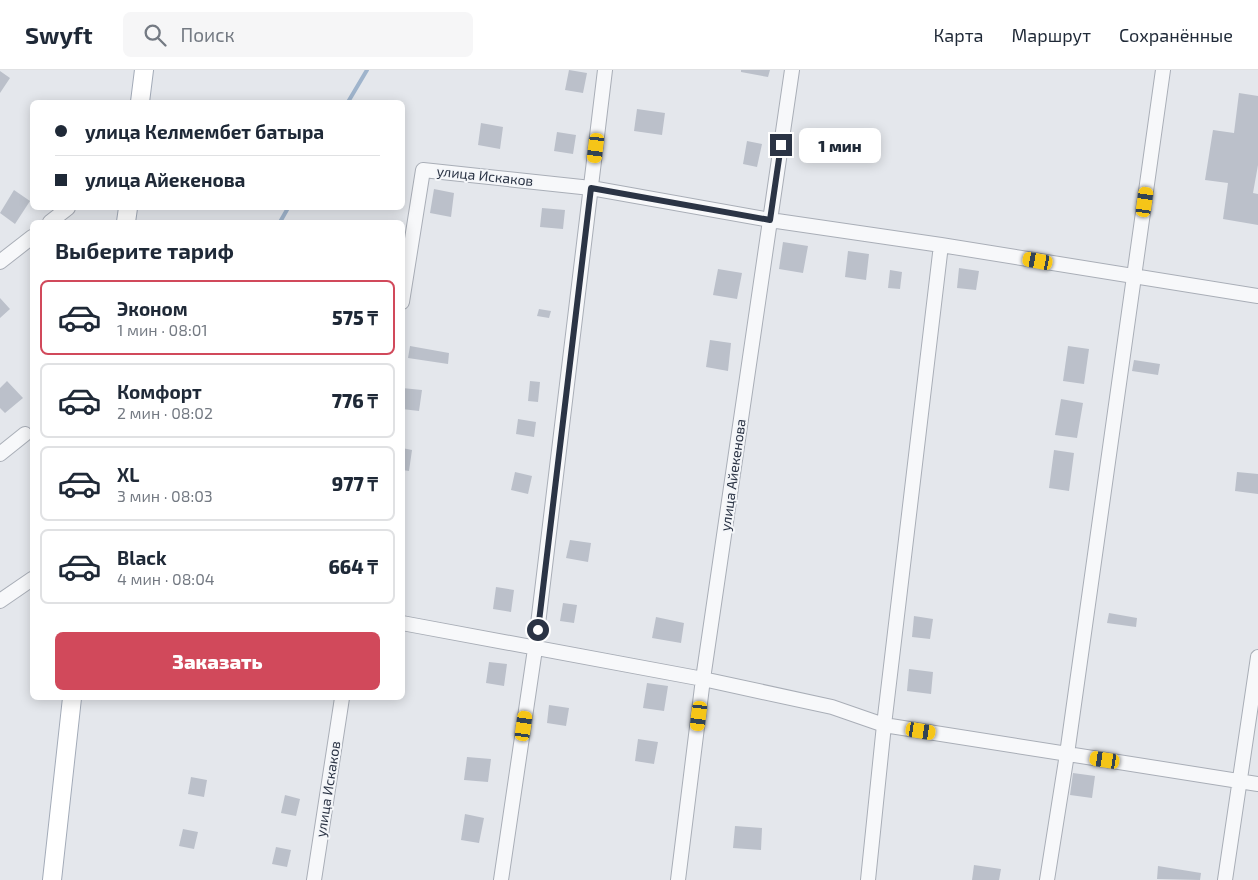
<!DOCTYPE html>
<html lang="ru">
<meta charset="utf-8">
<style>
:root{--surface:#fff;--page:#f6f6f7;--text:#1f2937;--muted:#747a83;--line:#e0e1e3;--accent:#d1495b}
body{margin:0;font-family:"Exo 2",sans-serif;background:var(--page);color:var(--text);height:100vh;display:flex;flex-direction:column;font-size:19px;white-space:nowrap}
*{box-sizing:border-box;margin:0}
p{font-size:16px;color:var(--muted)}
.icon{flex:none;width:28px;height:28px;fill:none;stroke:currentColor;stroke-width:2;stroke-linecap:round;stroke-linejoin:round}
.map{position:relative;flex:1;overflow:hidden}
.sheet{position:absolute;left:30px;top:150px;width:375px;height:480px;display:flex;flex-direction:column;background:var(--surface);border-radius:8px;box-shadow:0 2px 12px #0003}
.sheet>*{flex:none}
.guide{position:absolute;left:30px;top:30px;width:375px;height:110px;border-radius:8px;box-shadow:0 2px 12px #0003;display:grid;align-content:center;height:110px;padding:0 25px;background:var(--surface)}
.end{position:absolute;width:22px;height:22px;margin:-11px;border:6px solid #2b3445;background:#fff;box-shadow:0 0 0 2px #fff}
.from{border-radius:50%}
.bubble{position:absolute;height:35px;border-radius:8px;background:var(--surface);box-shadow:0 2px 12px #0003;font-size:16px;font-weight:800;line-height:35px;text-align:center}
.car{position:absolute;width:15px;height:30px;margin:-15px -8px;border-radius:6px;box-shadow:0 0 4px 1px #0007;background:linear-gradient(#f5c518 24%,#345 0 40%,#f5c518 0 76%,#345 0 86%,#f5c518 0)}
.guide b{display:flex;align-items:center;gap:18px;height:48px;font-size:19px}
.guide b+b{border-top:1px solid var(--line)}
.guide i{width:12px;height:12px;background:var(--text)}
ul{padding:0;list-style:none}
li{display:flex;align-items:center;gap:15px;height:75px;margin:0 10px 8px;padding:0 15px;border:2px solid var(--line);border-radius:8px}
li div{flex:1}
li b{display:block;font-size:19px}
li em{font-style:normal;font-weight:800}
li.selected{border-color:var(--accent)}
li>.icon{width:45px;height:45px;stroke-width:1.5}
h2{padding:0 25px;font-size:22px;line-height:60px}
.button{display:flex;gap:10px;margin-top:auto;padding:10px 25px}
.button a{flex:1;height:58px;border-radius:8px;background:var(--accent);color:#fff;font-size:20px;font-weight:800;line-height:58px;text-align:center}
header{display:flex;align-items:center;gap:30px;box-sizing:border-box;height:70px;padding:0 25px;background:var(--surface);border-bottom:1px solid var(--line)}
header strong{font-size:24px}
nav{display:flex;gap:28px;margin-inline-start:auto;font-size:18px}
.search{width:350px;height:45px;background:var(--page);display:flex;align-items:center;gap:12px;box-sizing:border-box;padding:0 18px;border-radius:8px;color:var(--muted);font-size:19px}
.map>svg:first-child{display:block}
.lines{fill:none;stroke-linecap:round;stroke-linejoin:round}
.stream{stroke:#9fb4cc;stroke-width:4}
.building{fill:#bbc0ca}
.minor-casing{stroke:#a9aeb7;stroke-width:16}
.major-casing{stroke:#a3abb8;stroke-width:20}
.minor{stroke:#f7f8fa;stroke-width:14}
.major{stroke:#fff;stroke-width:18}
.route{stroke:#2b3445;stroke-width:6}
.labels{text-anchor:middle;stroke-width:4;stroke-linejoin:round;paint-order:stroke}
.street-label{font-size:14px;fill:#2b3445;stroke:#f4f6f9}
</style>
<header>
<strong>Swyft</strong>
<div class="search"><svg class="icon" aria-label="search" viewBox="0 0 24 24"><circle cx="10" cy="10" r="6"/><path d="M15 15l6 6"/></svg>Поиск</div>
<nav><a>Карта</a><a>Маршрут</a><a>Сохранённые</a></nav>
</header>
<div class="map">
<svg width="1258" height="810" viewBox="0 0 1258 810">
<rect width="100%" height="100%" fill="#e4e7ec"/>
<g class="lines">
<path class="stream" d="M348,32L367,0
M280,152L288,138"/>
</g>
<path class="building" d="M569,0L587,3L583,23L565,20Z
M741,0H770L768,7L741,2Z
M0,1L10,8L0,23Z
M1239,23L1258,26V95L1253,123L1258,124V155L1223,149L1228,113L1205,110L1213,60L1234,63Z
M637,39L665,43L662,65L634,61Z
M481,53L503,57L500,79L478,75Z
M557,62L576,65L573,84L554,81Z
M747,71L762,74L757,97L743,94Z
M434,119L454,123L451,147L430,143Z
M14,120L30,131L15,154L0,143Z
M542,138L565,140L563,159L540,157Z
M783,172L808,176L803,203L779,199Z
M848,181L869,184L866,210L845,207Z
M959,198L979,201L976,220L957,218Z
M718,199L742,203L737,229L713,225Z
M890,200L902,202L900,219L888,218Z
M0,228L10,239L0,248Z
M539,239L551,241L549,248L537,246Z
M710,270L731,273L728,301L706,297Z
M410,276L449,283L448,294L408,288Z
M1068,276L1089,279L1084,314L1063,311Z
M1134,290L1160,294L1158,305L1132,301Z
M7,311L23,328L5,343L0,338V318Z
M530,311L540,312L538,332L528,331Z
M402,318L422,320L419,341L402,339Z
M1061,329L1083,333L1077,368L1055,365Z
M518,349L536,352L534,367L516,364Z
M402,378L412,380L409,401L402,400Z
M1054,380L1074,383L1069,421L1049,418Z
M515,402L532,406L528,424L511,420Z
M1237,402L1258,404V424L1235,421Z
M570,470L591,473L588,492L566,488Z
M496,517L514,520L511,542L493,539Z
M563,533L577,535L574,553L560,551Z
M1109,543L1137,548L1136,557L1107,553Z
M914,546L933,549L930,569L912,567Z
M656,547L684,553L681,573L652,568Z
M489,592L507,594L504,616L486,613Z
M909,599L933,602L931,624L907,621Z
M647,613L668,616L664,641L643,638Z
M549,635L569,638L566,656L547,653Z
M638,669L658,672L654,694L635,691Z
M467,687L491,689L488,712L464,710Z
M1073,703L1095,706L1092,728L1070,725Z
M191,707L207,710L204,727L188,724Z
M285,725L300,729L296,746L281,743Z
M465,744L484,748L479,773L461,770Z
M735,756L762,758L761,780L733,778Z
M183,759L198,762L194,779L179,776Z
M276,777L291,780L287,797L272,794Z
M974,795L1001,799L999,810H972Z
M1158,796L1201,803L1200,810L1157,809Z"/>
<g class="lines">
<defs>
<path id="minor" d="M50,152L68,138
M0,192L32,167
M402,232L423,100L591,118L770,150L941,175L1258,226
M0,384L25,364
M0,531L32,509
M402,553L703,609L832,637L884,655L1258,714
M314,810L342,628
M501,810L535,579L605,0
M678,810L703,609L792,0
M868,810L884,655L941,175
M1047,810L1067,684L1163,0
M1225,810L1258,587"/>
<path id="major" d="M140,32L144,0
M126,152L128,138
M52,810L72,628"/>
</defs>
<use href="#minor" class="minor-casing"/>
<use href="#major" class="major-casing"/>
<use href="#minor" class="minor"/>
<use href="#major" class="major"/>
</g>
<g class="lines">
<path class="route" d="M538,560L591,118L770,150L781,75"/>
</g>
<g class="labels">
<g class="street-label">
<text transform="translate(485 106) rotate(6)" y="5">улица Искаков</text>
<text transform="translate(733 405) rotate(-82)" y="5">улица Айекенова</text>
<text transform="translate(328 719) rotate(-81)" y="5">улица Искаков</text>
</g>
</g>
</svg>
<i class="end from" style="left:538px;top:560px"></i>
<i class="end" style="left:781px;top:75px"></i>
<div class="bubble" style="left:799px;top:58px;width:82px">1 мин</div>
<i class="car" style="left:596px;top:78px;rotate:187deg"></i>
<i class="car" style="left:1145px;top:132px;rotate:8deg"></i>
<i class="car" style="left:1038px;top:191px;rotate:280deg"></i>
<i class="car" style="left:699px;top:646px;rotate:187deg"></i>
<i class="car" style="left:524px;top:656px;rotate:8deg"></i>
<i class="car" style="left:921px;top:661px;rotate:99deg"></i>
<i class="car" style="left:1105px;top:690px;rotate:279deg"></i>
<div class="guide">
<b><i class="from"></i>улица Келмембет батыра</b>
<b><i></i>улица Айекенова</b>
</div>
<section class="sheet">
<h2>Выберите тариф</h2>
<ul>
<li class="selected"><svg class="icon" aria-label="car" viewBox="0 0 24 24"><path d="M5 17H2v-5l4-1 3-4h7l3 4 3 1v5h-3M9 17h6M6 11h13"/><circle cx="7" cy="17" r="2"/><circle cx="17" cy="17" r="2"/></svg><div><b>Эконом</b><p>1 мин · 08:01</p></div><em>575 ₸</em></li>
<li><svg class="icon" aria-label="car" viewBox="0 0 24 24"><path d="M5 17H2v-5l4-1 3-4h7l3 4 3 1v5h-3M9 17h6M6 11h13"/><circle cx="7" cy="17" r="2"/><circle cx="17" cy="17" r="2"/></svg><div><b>Комфорт</b><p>2 мин · 08:02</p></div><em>776 ₸</em></li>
<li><svg class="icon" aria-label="car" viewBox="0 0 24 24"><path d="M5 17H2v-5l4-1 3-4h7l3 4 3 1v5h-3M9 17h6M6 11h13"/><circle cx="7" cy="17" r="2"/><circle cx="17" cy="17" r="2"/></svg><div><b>XL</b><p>3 мин · 08:03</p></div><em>977 ₸</em></li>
<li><svg class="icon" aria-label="car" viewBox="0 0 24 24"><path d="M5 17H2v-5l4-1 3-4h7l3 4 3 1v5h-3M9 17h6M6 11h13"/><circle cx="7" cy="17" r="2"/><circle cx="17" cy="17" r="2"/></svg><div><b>Black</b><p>4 мин · 08:04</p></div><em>664 ₸</em></li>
</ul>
<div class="button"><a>Заказать</a></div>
</section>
</div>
